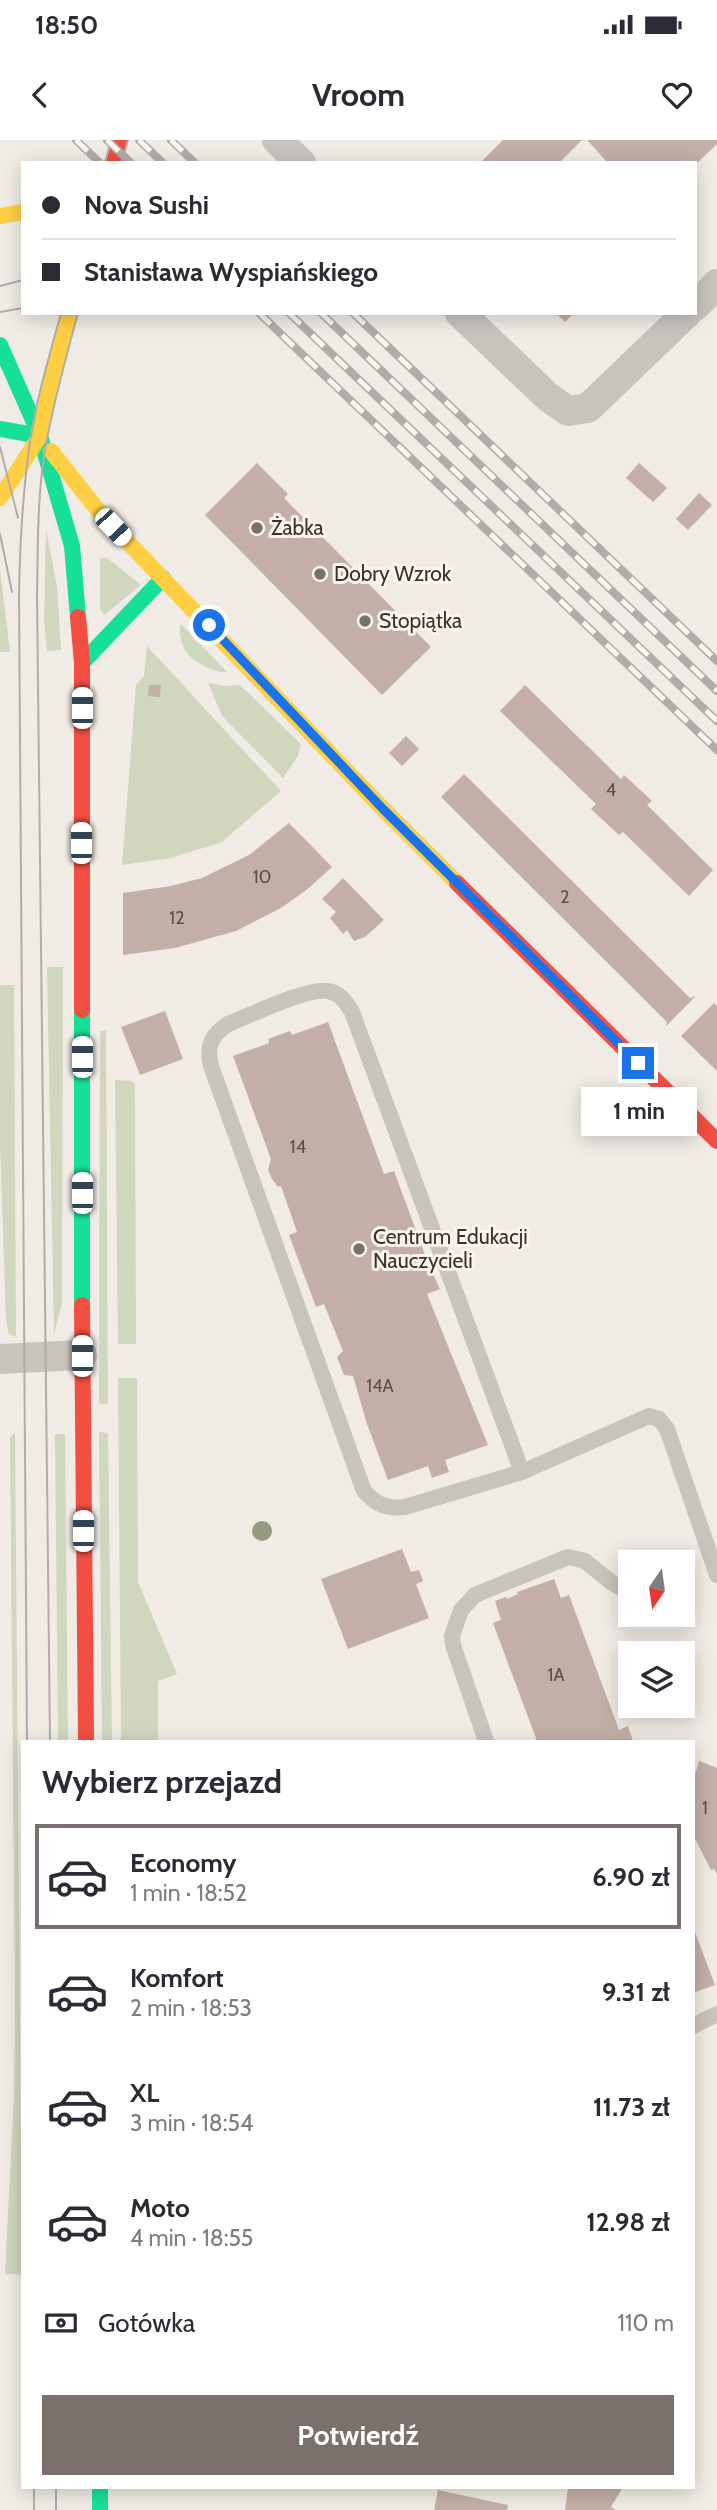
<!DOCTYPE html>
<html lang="pl">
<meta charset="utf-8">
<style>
:root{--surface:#fff;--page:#f7f7f7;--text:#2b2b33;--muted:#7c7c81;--line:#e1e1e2;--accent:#7a716c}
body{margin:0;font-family:Cabin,sans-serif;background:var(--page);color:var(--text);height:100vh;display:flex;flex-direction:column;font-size:26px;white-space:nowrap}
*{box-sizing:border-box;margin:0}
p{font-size:23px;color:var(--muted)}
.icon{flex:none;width:38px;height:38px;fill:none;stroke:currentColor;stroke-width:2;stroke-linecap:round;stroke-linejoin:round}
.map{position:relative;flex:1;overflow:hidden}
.details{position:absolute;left:21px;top:1600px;width:674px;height:749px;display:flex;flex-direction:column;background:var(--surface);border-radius:0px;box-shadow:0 4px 18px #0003}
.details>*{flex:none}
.guide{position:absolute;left:21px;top:21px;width:676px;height:154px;border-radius:0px;box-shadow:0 4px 18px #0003;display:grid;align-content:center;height:154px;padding:0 21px;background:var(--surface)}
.needle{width:46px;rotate:193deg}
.fabs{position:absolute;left:618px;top:1410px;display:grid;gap:14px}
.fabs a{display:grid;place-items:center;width:77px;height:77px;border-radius:0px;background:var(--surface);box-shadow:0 4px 18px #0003;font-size:35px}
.end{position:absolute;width:32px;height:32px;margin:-16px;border:9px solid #1a73e8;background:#fff;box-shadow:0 0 0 4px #fff}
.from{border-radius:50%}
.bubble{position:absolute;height:49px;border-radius:0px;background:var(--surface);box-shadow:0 4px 18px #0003;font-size:23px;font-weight:700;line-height:49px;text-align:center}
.car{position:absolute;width:21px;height:42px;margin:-21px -10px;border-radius:9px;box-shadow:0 0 5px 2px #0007;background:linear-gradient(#fff 24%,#345 0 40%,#fff 0 76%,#345 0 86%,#fff 0)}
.guide b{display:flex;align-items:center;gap:24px;height:66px;font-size:26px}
.guide b+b{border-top:2px solid var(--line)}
.guide i{width:18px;height:18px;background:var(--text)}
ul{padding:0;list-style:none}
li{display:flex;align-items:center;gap:21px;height:105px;margin:0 14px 10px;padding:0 7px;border:4px solid transparent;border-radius:0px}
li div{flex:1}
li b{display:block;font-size:26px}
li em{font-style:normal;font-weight:700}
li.on{border-color:var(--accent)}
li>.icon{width:63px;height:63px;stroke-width:1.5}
h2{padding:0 21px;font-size:32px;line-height:84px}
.pay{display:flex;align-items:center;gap:18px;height:77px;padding:0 21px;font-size:26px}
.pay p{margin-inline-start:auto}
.primary-button{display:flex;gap:14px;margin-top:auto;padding:14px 21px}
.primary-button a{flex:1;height:80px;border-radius:0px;background:var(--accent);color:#fff;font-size:28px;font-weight:700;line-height:80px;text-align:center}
.status{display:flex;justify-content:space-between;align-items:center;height:49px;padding:0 35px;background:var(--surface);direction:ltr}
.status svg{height:19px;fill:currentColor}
header{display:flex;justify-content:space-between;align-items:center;height:91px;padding:0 21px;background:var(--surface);font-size:32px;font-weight:700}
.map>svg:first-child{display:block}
.green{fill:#d1d6bf}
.building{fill:#c3afa7}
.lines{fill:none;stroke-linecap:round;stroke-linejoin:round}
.lane{stroke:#c9c3be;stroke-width:16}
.street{stroke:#c9c3be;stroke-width:30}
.fast{stroke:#16e098;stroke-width:16}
.slow{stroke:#ffcf43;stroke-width:16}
.jam{stroke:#f24e42;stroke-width:16}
.tram{stroke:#b1aca8;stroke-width:2}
.rail-casing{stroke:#b1aca8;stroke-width:8}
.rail{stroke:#fbf5ee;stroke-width:5;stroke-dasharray:16;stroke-linecap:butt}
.tree{fill:#959b80}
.route{stroke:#1a73e8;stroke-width:9}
.poi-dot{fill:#7a716c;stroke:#fbf5ee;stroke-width:2.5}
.labels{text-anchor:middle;stroke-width:6;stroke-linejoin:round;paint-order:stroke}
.number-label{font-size:18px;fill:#5d504a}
.poi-label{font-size:21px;fill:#3b302b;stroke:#fbf5ee;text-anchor:start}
</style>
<div class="status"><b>18:50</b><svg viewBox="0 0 49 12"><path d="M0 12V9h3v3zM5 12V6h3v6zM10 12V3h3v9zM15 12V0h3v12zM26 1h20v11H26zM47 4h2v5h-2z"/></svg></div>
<header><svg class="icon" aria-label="back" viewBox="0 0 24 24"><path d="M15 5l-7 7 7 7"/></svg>Vroom<svg class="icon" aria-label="heart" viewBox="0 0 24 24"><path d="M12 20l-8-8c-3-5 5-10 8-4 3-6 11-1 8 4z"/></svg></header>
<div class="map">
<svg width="717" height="2370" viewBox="0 0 717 2370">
<rect width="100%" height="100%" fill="#f0ebe5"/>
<path class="green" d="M46,389L57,447L61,510L47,511L44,481Z
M106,417L141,445L104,475L100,469V419Z
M0,429L10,512H0Z
M180,485H182L227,532C212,533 191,521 184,508C180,502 180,492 180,485Z
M147,506L281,651L222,702L171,718L122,725L136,545L144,536Z
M208,543L225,546L240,545L301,604L298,616L283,638L222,576Z
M47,827H63L62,1163L54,1195Z
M0,845H14L16,1197L9,1194L6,1179L0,1003Z
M100,891H106L108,1264H99Z
M115,940L132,941L135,944L136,1204H118Z
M118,1238H137L138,1442L177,1534L158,1541V1601H121Z
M99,1292L108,1293L112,1601H102Z
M15,1293L22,2135L5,2134L14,1955L15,1866L10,1297Z
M55,1294H65L68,1601H58Z"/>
<path class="building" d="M503,0H582L559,23H480Z
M587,0H717V4L695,25V23H608Z
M556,173H574L565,182Z
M257,323L288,354L284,358L431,507L382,555L205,375Z
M639,323L667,348L653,362L626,338Z
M699,353L712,365L688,390L676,379Z
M149,545H161L160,557L148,556Z
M525,545L621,639L624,635L652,661L647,665L713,730L689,756L623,692L619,695L591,669L596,664L500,571Z
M406,596L419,609L402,626L389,613Z
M464,634L690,858L696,856L666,886L667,882L441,657Z
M289,683L332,727L309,748L281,768L236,791L175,808L123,815V753L171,746L202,738L249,715Z
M343,738L384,780L365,797L354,801L347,790L343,794L330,778L336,772L322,759Z
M714,863L717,866V931L681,896Z
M165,871L183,919L140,935L121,887Z
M328,882L384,1034L394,1031L428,1123L440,1149L427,1154L488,1305L445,1320L449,1332L432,1338L428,1326L388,1340L367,1284L353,1236L344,1235L337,1217L343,1211L324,1164L316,1167L289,1095L297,1092L281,1046L278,1047L272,1039L268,1030L271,1019L233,916L269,903L268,899L290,891L292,895Z
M402,1409L411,1432L419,1430L423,1441L416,1444L429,1478L348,1509L321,1439Z
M554,1439L561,1458L569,1455L619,1590L628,1586L633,1601H537L493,1483L501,1480L495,1461L506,1457L507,1459L518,1454L517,1452Z
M699,1621L717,1628V1734L714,1729L711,1730L693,1695V1641Z
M693,1787L715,1845L693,1853Z
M568,2347H623L611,2367L616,2370H565Z
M438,2350L508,2365L507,2370H434Z"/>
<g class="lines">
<path class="lane" d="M522,1332L352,872C346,862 340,853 328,851C308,847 249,876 228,884C211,895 206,907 211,926L364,1351C377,1365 386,1369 405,1367L522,1332L649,1276L659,1279L667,1289L717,1435
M486,1601L453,1505L452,1496L461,1470L475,1455L568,1417L585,1421L612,1443L630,1453
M693,1886L717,1874"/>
<path class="street" d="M277,0L301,23
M695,166L717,144
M460,173L548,257L568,271L588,268L687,173
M0,1219L82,1215"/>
<path class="fast" d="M0,205L40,296L72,406L78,477
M0,289L40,296
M82,523L163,438
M82,870V1165
M100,2347V2370"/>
<path class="slow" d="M0,76L23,72
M51,311L101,374L383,669L457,743
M0,358L40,296L51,240L70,173"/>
<path class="jam" d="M114,23L120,0
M78,477L82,523V870
M457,743L717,1001
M82,1165L86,1601"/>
<path class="tram" d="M105,23L111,0
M121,23L128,0
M0,146L23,140
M0,172L23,168
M0,307L18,378
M0,394L12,452
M27,1601L19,455C20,398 23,340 33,283C40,246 51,210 61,173
M50,1601L37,455C38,405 37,354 46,304C54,260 66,217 78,173
M34,2347V2370
M56,2347V2370"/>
<defs>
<path id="rail" d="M76,0L100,23
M107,0L131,23
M139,0L163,23
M171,0L195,23
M259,173L717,610
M289,173L717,581
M321,173L717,551
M353,173L717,521"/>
</defs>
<use href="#rail" class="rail-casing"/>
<use href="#rail" class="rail"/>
</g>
<circle class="tree" cx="262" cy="1391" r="10"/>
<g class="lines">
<path class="route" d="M209,485L383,669L638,923"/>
</g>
<g class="poi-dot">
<circle cx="257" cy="388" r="7"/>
<circle cx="320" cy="434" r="7"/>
<circle cx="365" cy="481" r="7"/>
<circle cx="359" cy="1109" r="7"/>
</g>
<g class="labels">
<g class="number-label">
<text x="611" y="656">4</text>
<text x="262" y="743">10</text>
<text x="565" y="763">2</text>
<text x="177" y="784">12</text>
<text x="298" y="1013">14</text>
<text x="380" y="1252">14A</text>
<text x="556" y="1541">1A</text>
<text x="705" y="1674">1</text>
</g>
<g class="poi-label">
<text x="271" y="395">Żabka</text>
<text x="334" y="441">Dobry Wzrok</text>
<text x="379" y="488">Stopiątka</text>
<text x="373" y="1104">Centrum Edukacji<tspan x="373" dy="24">Nauczycieli</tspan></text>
</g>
</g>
</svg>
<div class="fabs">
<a><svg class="needle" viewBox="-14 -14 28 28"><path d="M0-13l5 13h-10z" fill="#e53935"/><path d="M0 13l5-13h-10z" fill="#7c7c81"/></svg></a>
<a><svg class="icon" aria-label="layers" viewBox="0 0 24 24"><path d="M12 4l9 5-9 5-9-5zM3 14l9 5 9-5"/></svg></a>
</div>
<i class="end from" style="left:209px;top:485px"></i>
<i class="end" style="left:638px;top:923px"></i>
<div class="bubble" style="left:581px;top:947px;width:116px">1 min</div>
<i class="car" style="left:113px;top:387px;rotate:137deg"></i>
<i class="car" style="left:82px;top:568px;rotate:0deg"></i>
<i class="car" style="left:81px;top:703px;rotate:0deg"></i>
<i class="car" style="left:82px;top:917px;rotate:0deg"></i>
<i class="car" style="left:82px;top:1053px;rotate:0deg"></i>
<i class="car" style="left:82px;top:1216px;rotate:0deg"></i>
<i class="car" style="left:83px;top:1391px;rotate:0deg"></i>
<div class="guide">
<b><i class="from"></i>Nova Sushi</b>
<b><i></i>Stanisława Wyspiańskiego</b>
</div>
<section class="details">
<h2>Wybierz przejazd</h2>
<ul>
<li class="on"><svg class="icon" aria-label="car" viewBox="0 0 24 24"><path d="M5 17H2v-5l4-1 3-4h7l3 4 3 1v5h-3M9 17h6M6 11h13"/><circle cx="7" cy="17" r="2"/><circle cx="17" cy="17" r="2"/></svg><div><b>Economy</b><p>1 min · 18:52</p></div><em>6.90 zł</em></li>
<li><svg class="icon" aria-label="car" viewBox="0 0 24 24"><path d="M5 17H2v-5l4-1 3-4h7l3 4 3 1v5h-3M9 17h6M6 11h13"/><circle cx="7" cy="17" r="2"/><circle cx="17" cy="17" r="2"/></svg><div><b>Komfort</b><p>2 min · 18:53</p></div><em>9.31 zł</em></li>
<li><svg class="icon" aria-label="car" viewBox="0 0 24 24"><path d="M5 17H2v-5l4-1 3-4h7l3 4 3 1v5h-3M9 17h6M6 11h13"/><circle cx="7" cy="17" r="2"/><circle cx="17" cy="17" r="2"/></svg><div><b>XL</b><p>3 min · 18:54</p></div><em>11.73 zł</em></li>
<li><svg class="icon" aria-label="car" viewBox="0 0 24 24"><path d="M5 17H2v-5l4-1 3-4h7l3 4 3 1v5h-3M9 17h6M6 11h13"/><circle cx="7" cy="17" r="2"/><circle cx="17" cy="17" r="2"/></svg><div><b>Moto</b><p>4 min · 18:55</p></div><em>12.98 zł</em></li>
</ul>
<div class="pay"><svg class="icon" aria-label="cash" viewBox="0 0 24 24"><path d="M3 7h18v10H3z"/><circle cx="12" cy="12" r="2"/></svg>Gotówka<p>110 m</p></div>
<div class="primary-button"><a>Potwierdź</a></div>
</section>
</div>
